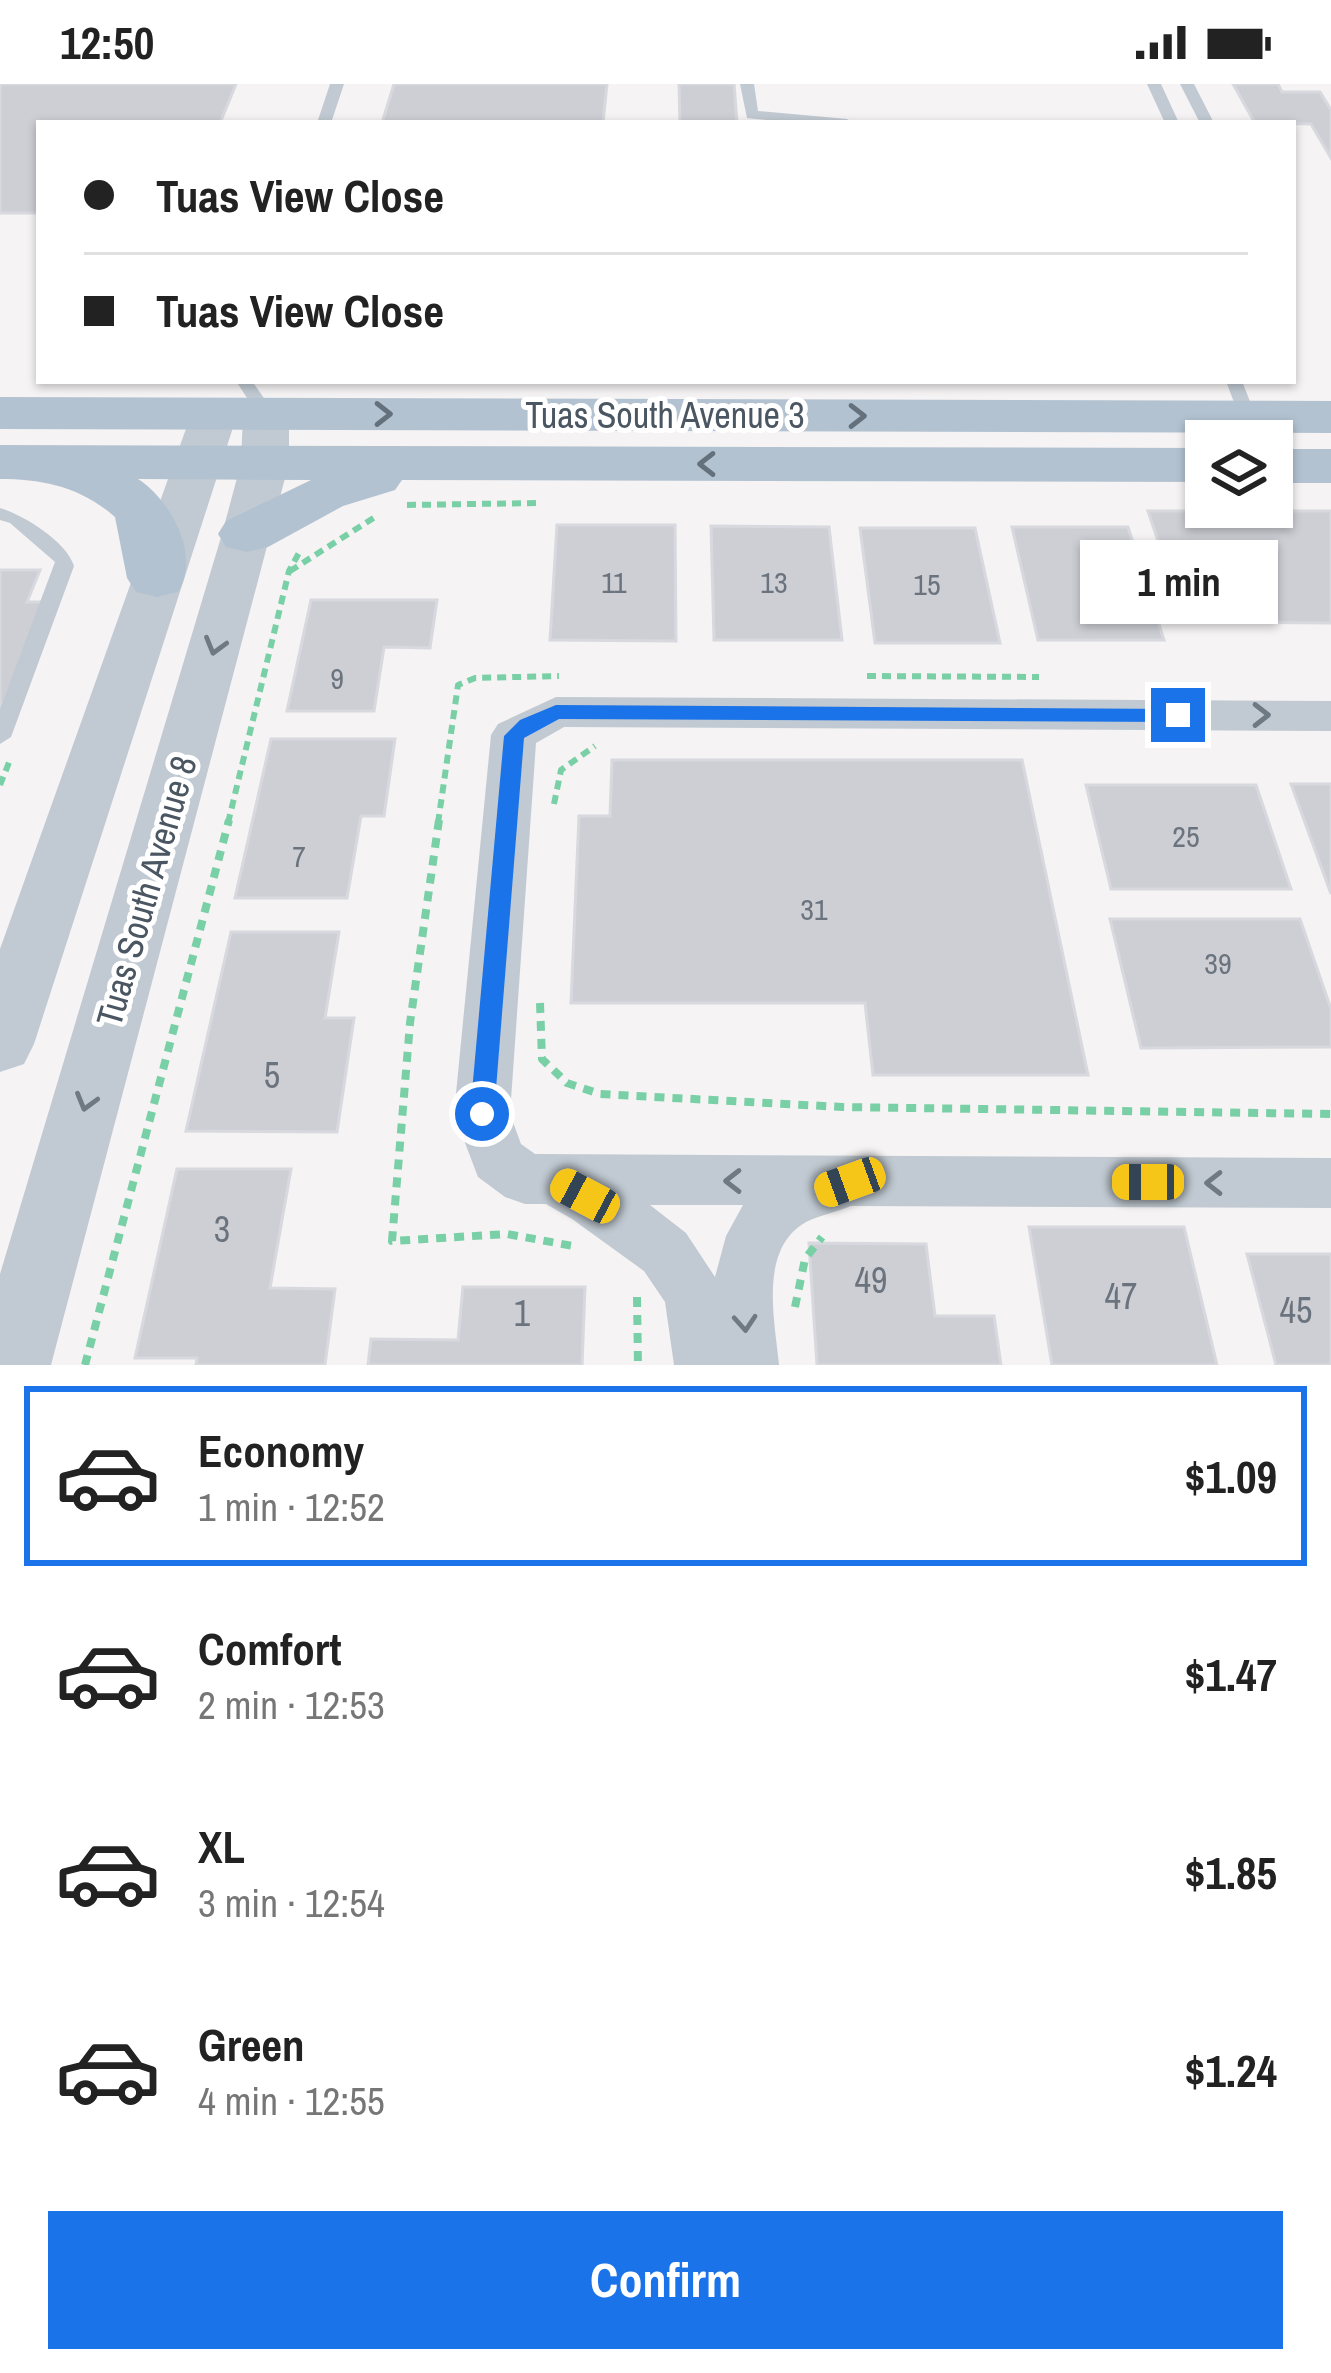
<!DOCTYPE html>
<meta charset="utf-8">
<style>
:root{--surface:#fff;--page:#f6f6f6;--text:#222;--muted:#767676;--line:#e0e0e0;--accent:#1a73e8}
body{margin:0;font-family:"Archivo Narrow",sans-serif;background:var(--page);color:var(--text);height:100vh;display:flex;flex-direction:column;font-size:45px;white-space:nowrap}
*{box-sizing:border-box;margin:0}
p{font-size:39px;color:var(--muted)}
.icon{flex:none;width:66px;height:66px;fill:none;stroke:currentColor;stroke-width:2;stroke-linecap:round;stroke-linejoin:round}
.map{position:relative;height:1281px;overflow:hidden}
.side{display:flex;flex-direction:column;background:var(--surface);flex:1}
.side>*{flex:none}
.hud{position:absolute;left:36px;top:36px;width:1260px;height:264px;border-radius:0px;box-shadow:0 3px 9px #0004;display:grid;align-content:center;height:264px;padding:0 48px;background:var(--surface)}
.fabs{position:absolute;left:1185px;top:336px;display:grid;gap:24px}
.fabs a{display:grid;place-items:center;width:108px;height:108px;border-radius:0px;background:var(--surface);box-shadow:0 3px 9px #0004;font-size:60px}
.end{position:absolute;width:54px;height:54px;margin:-27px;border:15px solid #1a73e8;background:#fff;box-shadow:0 0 0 6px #fff}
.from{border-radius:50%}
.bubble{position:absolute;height:84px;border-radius:0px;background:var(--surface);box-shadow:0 3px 9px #0004;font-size:39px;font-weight:700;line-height:84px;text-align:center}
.car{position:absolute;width:36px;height:72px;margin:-36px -18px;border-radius:15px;box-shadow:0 0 9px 3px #0007;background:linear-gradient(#f5c518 24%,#345 0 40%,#f5c518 0 76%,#345 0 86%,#f5c518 0)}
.hud b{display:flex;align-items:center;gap:42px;height:114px;font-size:45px}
.hud b+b{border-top:3px solid var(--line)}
.hud i{width:30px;height:30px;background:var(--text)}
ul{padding:21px 0 0;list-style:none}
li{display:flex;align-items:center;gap:36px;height:180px;margin:0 24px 18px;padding:0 24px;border:6px solid transparent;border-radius:0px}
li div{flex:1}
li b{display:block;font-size:45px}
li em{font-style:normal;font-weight:700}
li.current{border-color:var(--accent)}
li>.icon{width:108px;height:108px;stroke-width:1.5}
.button{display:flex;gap:24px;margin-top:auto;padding:24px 48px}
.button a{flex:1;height:138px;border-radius:0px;background:var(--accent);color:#fff;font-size:48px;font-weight:700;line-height:138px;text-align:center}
.status{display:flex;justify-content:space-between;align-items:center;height:84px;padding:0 60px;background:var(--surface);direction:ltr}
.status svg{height:33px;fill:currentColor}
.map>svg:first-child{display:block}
.building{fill:#cdcfd5;stroke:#d7d9de;stroke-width:3}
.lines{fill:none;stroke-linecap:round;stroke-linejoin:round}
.path-far1{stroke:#7ad0a6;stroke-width:6;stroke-dasharray:9 6;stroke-linecap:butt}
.path{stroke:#7ad0a6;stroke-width:8;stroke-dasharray:10 8;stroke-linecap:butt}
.service{fill:#c1cad2;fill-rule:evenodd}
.minor{fill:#c1cad2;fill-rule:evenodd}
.tertiary{fill:#c1cad2;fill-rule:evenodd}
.primary{fill:#b3c2d1;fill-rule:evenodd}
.oneway{stroke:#64717d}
.oneway2{stroke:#6e7983}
.route{fill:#1a73e8}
.labels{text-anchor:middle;stroke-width:10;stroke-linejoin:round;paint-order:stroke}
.number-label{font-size:30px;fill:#6b747e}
.street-label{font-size:36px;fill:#4a5661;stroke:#fff}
.near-number-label{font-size:36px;fill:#6b747e}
</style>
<div class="status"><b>12:50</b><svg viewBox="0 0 49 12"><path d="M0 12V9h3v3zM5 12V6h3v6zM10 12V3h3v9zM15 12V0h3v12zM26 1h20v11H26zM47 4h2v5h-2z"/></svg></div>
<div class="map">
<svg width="1331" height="1281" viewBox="0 0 1331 1281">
<rect width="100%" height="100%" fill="#f5f3f3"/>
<path class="building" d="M0,0H236L220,39H39V129H0Z
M394,0H607L603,39H382Z
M679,0H734L737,39H680Z
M1233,0H1278L1282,8H1320L1331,26V74L1311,40L1255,39Z
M1148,427H1331V539L1185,538Z
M557,441H675L676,557L550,556Z
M711,442L829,443L842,556H714Z
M1012,443H1128L1164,556H1038Z
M860,444H975L1000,559H875Z
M0,486H40L27,518H44L0,628Z
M311,516H437L430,564L384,563L374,627H287Z
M271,655H395L384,732H361L347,814H235Z
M612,676H1022L1088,991H873L865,919H571L579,732H610Z
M1291,700H1331V810Z
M1086,701H1256L1291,805H1111Z
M1110,835H1300L1331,925V963L1141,964Z
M231,848H339L325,934H354L337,1048L186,1047Z
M177,1085H291L270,1204L335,1205L325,1281H196L197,1274H135Z
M1029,1143H1184L1217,1281H1052Z
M809,1159L926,1160L935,1232H994L1001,1281H817Z
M1247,1170H1331V1281H1276Z
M463,1203H585L582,1281H368L371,1255L458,1256Z"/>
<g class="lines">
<path class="path-far1" d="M407,421L538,419
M290,487L375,433
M867,592L1039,593
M0,701L10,676
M554,720L561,686L595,662
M228,739L289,487L300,467
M438,739L458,601L475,594L559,592"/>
<path class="path" d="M439,736L410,939L392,1157L507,1150L573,1162
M540,919L542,975L567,999L600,1010L842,1023L1331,1030
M637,1213L638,1281
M795,1223L805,1175L822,1153
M85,1281L229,736"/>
<path class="service" d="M330,0H344L331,39H317Z
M740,0H754L758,27L847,35L854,39H799L747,34Z
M1147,0H1161L1179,39H1165Z
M1180,0H1194L1214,39H1200Z
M236,297H252L275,330L272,334H260Z
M1226,297H1242L1256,333L1253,337H1241Z
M0,424C24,431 67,458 74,482L11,653L0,660V625L55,478L10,439L0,436Z"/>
<path class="minor" d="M556,613L1331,617V647L564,643L536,659L510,1030L521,1060L535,1070L1331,1074V1124L851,1122C837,1128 820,1131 806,1138C758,1165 775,1237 779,1281H674L665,1218L644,1187L572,1135L546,1120H525L505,1113L478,1093L454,1030L491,651L498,640ZM650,1121H743L726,1152L715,1193L686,1149Z"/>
<path class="tertiary" d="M215,314L231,318L238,328L34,960L24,980L0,988V865L192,328L199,318Z
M266,316L282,320L289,330V379L51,1281H0V1190L222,450L241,379L243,330L250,320Z"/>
<path class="primary" d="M0,313L1331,317V349L0,345Z
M0,361L1206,364V398L402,396L395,406L343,422L268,463L247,468L226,463L218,450L226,437L311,396L138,395C171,416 201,472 178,508L157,513L136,508L127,494L115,433C81,403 43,395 0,395Z
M1272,365H1331V399H1272Z"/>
</g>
<defs><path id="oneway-chevron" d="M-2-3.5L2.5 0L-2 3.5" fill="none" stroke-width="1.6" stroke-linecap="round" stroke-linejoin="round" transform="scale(3)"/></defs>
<g class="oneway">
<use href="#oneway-chevron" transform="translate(383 330)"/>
<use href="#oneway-chevron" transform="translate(857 332)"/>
<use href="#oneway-chevron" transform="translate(707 380) rotate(-180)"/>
</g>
<g class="oneway2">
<use href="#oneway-chevron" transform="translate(215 562) rotate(106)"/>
<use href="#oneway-chevron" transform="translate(1261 631)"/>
<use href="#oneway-chevron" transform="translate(86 1018) rotate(106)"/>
<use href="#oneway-chevron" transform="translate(733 1097) rotate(-180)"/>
<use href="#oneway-chevron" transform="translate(1214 1099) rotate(-180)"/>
<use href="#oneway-chevron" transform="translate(745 1239) rotate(86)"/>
</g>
<path class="route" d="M556,621L1178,625L1187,631L1178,638L559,635L524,654L494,1030L482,1040L470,1030L504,652L520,636Z"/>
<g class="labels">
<g class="number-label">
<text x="614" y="509">11</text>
<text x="774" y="509">13</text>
<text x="927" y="511">15</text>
<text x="337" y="605">9</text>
<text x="1186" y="763">25</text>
<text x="299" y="783">7</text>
<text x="814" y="836">31</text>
<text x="1218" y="890">39</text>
</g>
<g class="street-label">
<text x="665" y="344">Tuas South Avenue 3</text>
<text transform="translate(146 807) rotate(-74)" y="13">Tuas South Avenue 8</text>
</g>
<g class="near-number-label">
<text x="272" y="1004">5</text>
<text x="222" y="1158">3</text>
<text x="871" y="1209">49</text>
<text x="1121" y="1225">47</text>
<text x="1296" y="1239">45</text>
<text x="522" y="1242">1</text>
</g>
</g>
</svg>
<div class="fabs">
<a><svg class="icon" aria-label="layers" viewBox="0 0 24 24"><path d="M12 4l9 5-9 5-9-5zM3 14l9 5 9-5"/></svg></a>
</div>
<i class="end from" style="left:482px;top:1030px"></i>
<i class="end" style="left:1178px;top:631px"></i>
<div class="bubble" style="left:1080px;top:456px;width:198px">1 min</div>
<i class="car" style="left:850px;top:1098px;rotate:250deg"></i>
<i class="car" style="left:1148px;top:1098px;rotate:270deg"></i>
<i class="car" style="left:585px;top:1112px;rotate:298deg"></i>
<div class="hud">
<b><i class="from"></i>Tuas View Close</b>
<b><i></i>Tuas View Close</b>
</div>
</div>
<section class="side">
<ul>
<li class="current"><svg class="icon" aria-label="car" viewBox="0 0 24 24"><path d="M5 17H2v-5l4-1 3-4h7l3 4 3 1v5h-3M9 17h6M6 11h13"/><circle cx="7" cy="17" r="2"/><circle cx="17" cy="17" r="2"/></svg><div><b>Economy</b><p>1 min · 12:52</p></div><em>$1.09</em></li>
<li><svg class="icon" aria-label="car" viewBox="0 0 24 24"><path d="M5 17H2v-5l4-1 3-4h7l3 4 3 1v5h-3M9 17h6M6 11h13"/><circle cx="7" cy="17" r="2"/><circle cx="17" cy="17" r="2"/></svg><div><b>Comfort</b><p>2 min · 12:53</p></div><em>$1.47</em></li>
<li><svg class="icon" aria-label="car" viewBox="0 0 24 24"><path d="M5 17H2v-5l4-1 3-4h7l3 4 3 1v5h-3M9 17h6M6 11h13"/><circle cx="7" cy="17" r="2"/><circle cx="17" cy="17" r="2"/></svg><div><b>XL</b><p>3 min · 12:54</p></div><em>$1.85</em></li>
<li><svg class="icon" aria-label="car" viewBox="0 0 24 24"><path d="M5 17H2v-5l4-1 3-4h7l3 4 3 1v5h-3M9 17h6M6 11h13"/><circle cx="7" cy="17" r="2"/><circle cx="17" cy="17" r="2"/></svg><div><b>Green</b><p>4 min · 12:55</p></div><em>$1.24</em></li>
</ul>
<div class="button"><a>Confirm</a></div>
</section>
